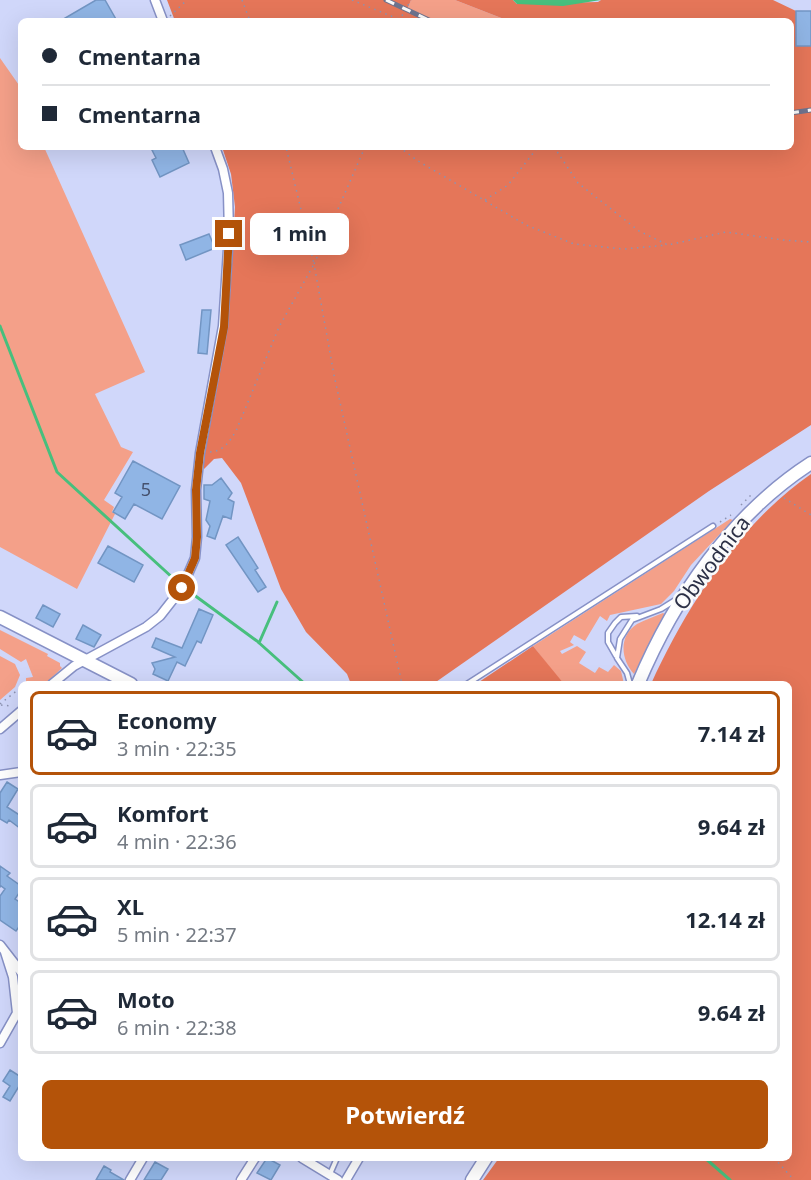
<!DOCTYPE html>
<html lang="pl">
<meta charset="utf-8">
<style>
:root{--surface:#fff;--page:#f6f6f7;--text:#1f2937;--muted:#747a83;--line:#e0e1e3;--accent:#b45309}
body{margin:0;font-family:"Noto Sans",sans-serif;background:var(--page);color:var(--text);height:100vh;display:flex;flex-direction:column;font-size:22px;white-space:nowrap}
*{box-sizing:border-box;margin:0}
p{font-size:20px;color:var(--muted)}
.icon{flex:none;width:33px;height:33px;fill:none;stroke:currentColor;stroke-width:2;stroke-linecap:round;stroke-linejoin:round}
.map{position:relative;flex:1;overflow:hidden}
.panel{position:absolute;left:18px;top:681px;width:774px;height:480px;display:flex;flex-direction:column;background:var(--surface);border-radius:9px;box-shadow:0 6px 24px #0002}
.panel>*{flex:none}
.hud{position:absolute;left:18px;top:18px;width:776px;height:132px;border-radius:9px;box-shadow:0 6px 24px #0002;display:grid;align-content:center;height:132px;padding:0 24px;background:var(--surface)}
.end{position:absolute;width:27px;height:27px;margin:-14px;border:8px solid #b45309;background:#fff;box-shadow:0 0 0 3px #fff}
.from{border-radius:50%}
.bubble{position:absolute;height:42px;border-radius:9px;background:var(--surface);box-shadow:0 6px 24px #0002;font-size:20px;font-weight:700;line-height:42px;text-align:center}
.hud b{display:flex;align-items:center;gap:21px;height:57px;font-size:22px}
.hud b+b{border-top:2px solid var(--line)}
.hud i{width:15px;height:15px;background:var(--text)}
ul{padding:10px 0 0;list-style:none}
li{display:flex;align-items:center;gap:18px;height:84px;margin:0 12px 9px;padding:0 12px;border:3px solid var(--line);border-radius:9px}
li div{flex:1}
li b{display:block;font-size:22px}
li em{font-style:normal;font-weight:700}
li.on{border-color:var(--accent)}
li>.icon{width:54px;height:54px;stroke-width:1.5}
.cta{display:flex;gap:12px;margin-top:auto;padding:12px 24px}
.cta a{flex:1;height:69px;border-radius:9px;background:var(--accent);color:#fff;font-size:24px;font-weight:700;line-height:69px;text-align:center}
.map>svg:first-child{display:block}
.green{fill:#f4a089}
.forest{fill:#e57659}
.water{fill:#47bf7d}
.lines{fill:none;stroke-linecap:round;stroke-linejoin:round}
.stream{stroke:#47bf7d;stroke-width:3}
.building{fill:#90b5e5;stroke:#7295c3;stroke-width:1.5}
.lane-casing{stroke:#8791c6;stroke-width:7}
.street-casing{stroke:#8791c6;stroke-width:11}
.secondary-casing{stroke:#8791c6;stroke-width:15}
.path{stroke:#8d93b1;stroke-width:1.5;stroke-dasharray:1.5 4.5;stroke-linecap:butt}
.lane{stroke:#fff;stroke-width:4}
.street{stroke:#fff;stroke-width:8}
.secondary{stroke:#fff;stroke-width:12}
.rail-casing{stroke:#6e738e;stroke-width:5}
.rail{stroke:#fafafa;stroke-width:3;stroke-dasharray:9;stroke-linecap:butt}
.route{stroke:#b45309;stroke-width:8}
.labels{text-anchor:middle;stroke-width:5;stroke-linejoin:round;paint-order:stroke}
.number-label{font-size:18px;fill:#45516e}
.street-label{font-size:21px;fill:#2c3046;stroke:#fafafa}
</style>
<div class="map">
<svg width="811" height="1180" viewBox="0 0 811 1180">
<rect width="100%" height="100%" fill="#d0d7fa"/>
<path class="green" d="M411,0H455L509,21H431L407,10Z
M0,58L21,88V147H44L145,372L95,394L121,447L133,452L104,500L114,507L112,512L115,514L77,589L0,547Z
M730,519L733,520L691,565L674,591L661,604L610,615L607,621L600,616L585,641L574,635L570,642L574,645L560,651L562,654L577,646L586,652L579,663L595,673L599,667L608,672L614,665L621,671L624,684H564L561,682L533,646Z
M663,613L665,614L634,674C621,660 618,636 637,624C645,620 655,616 663,613Z
M0,630L48,654L47,656L60,663V666L62,668L45,684H26V678L33,677L26,659L21,662L0,649Z
M0,656L15,664L20,675L15,687L0,700Z"/>
<path class="forest" d="M167,0H411L407,10L431,21H175Z
M455,0H513L517,4L598,2L601,0H773L796,11V45L811,46V425L709,491L433,684H351L347,674L306,632L281,589L241,483L222,458L214,459L204,469L203,462L228,327L235,207L231,174L222,147H790V21H509Z
M811,474V1180H483L499,1158H789V684H651C686,607 740,523 811,474Z
M533,646L564,684H476Z"/>
<path class="water" d="M513,0H601L563,6L517,4Z"/>
<g class="lines">
<path class="stream" d="M0,326L57,472L174,579
M190,592L257,641L305,684
M259,643L277,602
M705,1158L730,1180"/>
</g>
<path class="building" d="M96,0H105L117,21H60Z
M796,11H811V46H796Z
M158,147H182L189,163L160,177L152,160L156,158L152,150Z
M209,234L215,248L186,260L180,245Z
M202,310H211L207,354L198,353Z
M133,461L180,486L162,519L134,504L125,519L113,512L122,497L115,493Z
M221,478L232,493L228,499L234,502L231,519L223,516L215,539L207,536L210,526L206,520L210,501L204,499V485H212Z
M238,537L258,568L255,570L266,587L258,592L226,545Z
M108,546L143,565L134,582L98,563Z
M43,605L60,614L53,627L36,618Z
M199,609L213,615L201,643L197,641L185,666L177,662L168,681L153,674L155,669L152,663L175,657L152,647L156,638L182,648Z
M83,625L101,635L94,647L76,639Z
M7,782L18,789L7,807L21,816V829L9,820L7,823L0,819V793Z
M0,866L10,873L7,876L21,886V890L15,899L21,903V924L16,931L0,920V896L5,889L1,886L0,887Z
M10,1070L21,1077V1083L10,1101L3,1097L10,1086L3,1081Z
M267,1158L280,1165L271,1180L257,1173Z
M155,1162L168,1169L161,1180H144Z
M104,1166L111,1170L110,1172L124,1180H96Z"/>
<g class="lines">
<defs>
<path id="lane" d="M616,656L608,642V633L615,623L621,617L637,616
M467,684L713,526
M630,684L627,673L617,658L620,639L632,620L661,609L677,599
M330,1174L337,1158"/>
<path id="street" d="M155,0L163,21
M52,684L74,666L146,627L160,616L182,588L195,558L197,537L196,490L200,453L223,326L229,234L228,193L223,169L215,147
M0,729L21,711
M0,775L21,772
M0,945L21,972
M0,1043L17,1013L13,977L5,952
M302,1158L338,1180
M130,1180L143,1158
M241,1180L255,1158
M346,1180L359,1158"/>
<path id="secondary" d="M0,617L131,684
M638,684C674,598 732,514 811,463
M472,1180L486,1158"/>
</defs>
<use href="#lane" class="lane-casing"/>
<use href="#street" class="street-casing"/>
<use href="#secondary" class="secondary-casing"/>
<path class="path" d="M242,0L250,21
M352,0L403,21
M170,16L187,0
M399,21L411,0
M365,147L314,264L334,375L402,684
M399,147L418,161L526,225L574,244L624,249L667,245
M554,147L578,183L639,231L668,245L726,232L783,240L811,242
M485,200L508,185L538,147
M210,452C224,451 229,442 236,431L279,327L314,264L286,147
M784,498L811,515
M741,505L752,494
M720,522L731,515
M0,704L19,689
M1,705L11,706
M774,1158L794,1180"/>
<use href="#lane" class="lane"/>
<use href="#street" class="street"/>
<use href="#secondary" class="secondary"/>
<defs>
<path id="rail" d="M386,0L431,21
M790,113L811,110"/>
</defs>
<use href="#rail" class="rail-casing"/>
<use href="#rail" class="rail"/>
</g>
<g class="lines">
<path class="route" d="M182,588L195,558L197,537L196,490L200,453L224,327L229,234"/>
</g>
<g class="labels">
<g class="number-label">
<text x="146" y="496">5</text>
</g>
<g class="street-label">
<text transform="translate(712 563) rotate(-53)" y="7">Obwodnica</text>
</g>
</g>
</svg>
<i class="end from" style="left:182px;top:588px"></i>
<i class="end" style="left:229px;top:234px"></i>
<div class="bubble" style="left:250px;top:213px;width:99px">1 min</div>
<div class="hud">
<b><i class="from"></i>Cmentarna</b>
<b><i></i>Cmentarna</b>
</div>
<section class="panel">
<ul>
<li class="on"><svg class="icon" aria-label="car" viewBox="0 0 24 24"><path d="M5 17H2v-5l4-1 3-4h7l3 4 3 1v5h-3M9 17h6M6 11h13"/><circle cx="7" cy="17" r="2"/><circle cx="17" cy="17" r="2"/></svg><div><b>Economy</b><p>3 min · 22:35</p></div><em>7.14 zł</em></li>
<li><svg class="icon" aria-label="car" viewBox="0 0 24 24"><path d="M5 17H2v-5l4-1 3-4h7l3 4 3 1v5h-3M9 17h6M6 11h13"/><circle cx="7" cy="17" r="2"/><circle cx="17" cy="17" r="2"/></svg><div><b>Komfort</b><p>4 min · 22:36</p></div><em>9.64 zł</em></li>
<li><svg class="icon" aria-label="car" viewBox="0 0 24 24"><path d="M5 17H2v-5l4-1 3-4h7l3 4 3 1v5h-3M9 17h6M6 11h13"/><circle cx="7" cy="17" r="2"/><circle cx="17" cy="17" r="2"/></svg><div><b>XL</b><p>5 min · 22:37</p></div><em>12.14 zł</em></li>
<li><svg class="icon" aria-label="car" viewBox="0 0 24 24"><path d="M5 17H2v-5l4-1 3-4h7l3 4 3 1v5h-3M9 17h6M6 11h13"/><circle cx="7" cy="17" r="2"/><circle cx="17" cy="17" r="2"/></svg><div><b>Moto</b><p>6 min · 22:38</p></div><em>9.64 zł</em></li>
</ul>
<div class="cta"><a>Potwierdź</a></div>
</section>
</div>
